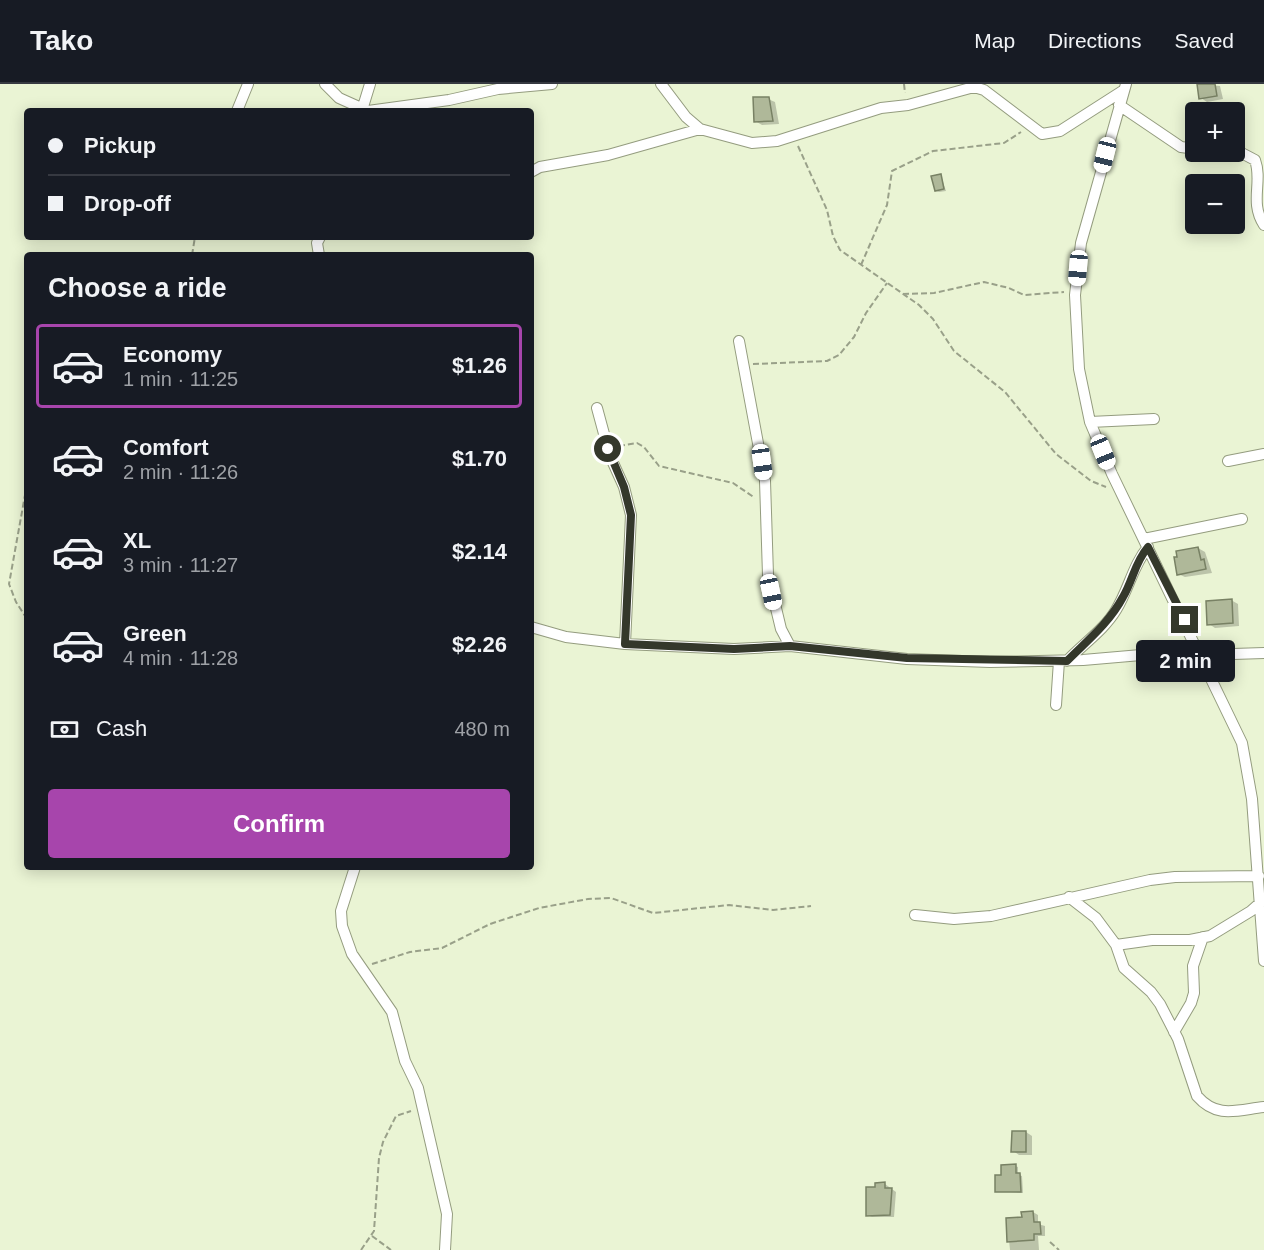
<!DOCTYPE html>
<meta charset="utf-8">
<style>
:root{--surface:#171b24;--page:#20242c;--text:#f1f3f6;--muted:#9ea1a6;--line:#363941;--accent:#a745ac}
body{margin:0;font-family:Helvetica,sans-serif;background:var(--page);color:var(--text);height:100vh;display:flex;flex-direction:column;font-size:22px;white-space:nowrap}
*{box-sizing:border-box;margin:0}
p{font-size:20px;color:var(--muted)}
.icon{flex:none;width:33px;height:33px;fill:none;stroke:currentColor;stroke-width:2;stroke-linecap:round;stroke-linejoin:round}
.map{position:relative;flex:1;overflow:hidden}
.sheet{position:absolute;left:24px;top:168px;width:510px;height:618px;display:flex;flex-direction:column;background:var(--surface);border-radius:6px;box-shadow:0 3px 15px #0003}
.sheet>*{flex:none}
.top-card{position:absolute;left:24px;top:24px;width:510px;height:132px;border-radius:6px;box-shadow:0 3px 15px #0003;display:grid;align-content:center;height:132px;padding:0 24px;background:var(--surface)}
.controls{position:absolute;left:1185px;top:18px;display:grid;gap:12px}
.controls a{display:grid;place-items:center;width:60px;height:60px;border-radius:6px;background:var(--surface);box-shadow:0 3px 15px #0003;font-size:30px}
.end{position:absolute;width:27px;height:27px;margin:-14px;border:8px solid #34382b;background:#fff;box-shadow:0 0 0 3px #fff}
.from{border-radius:50%}
.bubble{position:absolute;height:42px;border-radius:6px;background:var(--surface);box-shadow:0 3px 15px #0003;font-size:20px;font-weight:700;line-height:42px;text-align:center}
.car{position:absolute;width:18px;height:36px;margin:-18px -9px;border-radius:8px;box-shadow:0 0 4px 2px #0007;background:linear-gradient(#fff 24%,#345 0 40%,#fff 0 76%,#345 0 86%,#fff 0)}
.top-card b{display:flex;align-items:center;gap:21px;height:57px;font-size:22px}
.top-card b+b{border-top:2px solid var(--line)}
.top-card i{width:15px;height:15px;background:var(--text)}
ul{padding:0;list-style:none}
li{display:flex;align-items:center;gap:18px;height:84px;margin:0 12px 9px;padding:0 12px;border:3px solid transparent;border-radius:6px}
li div{flex:1}
li b{display:block;font-size:22px}
li em{font-style:normal;font-weight:700}
li.current{border-color:var(--accent)}
li>.icon{width:54px;height:54px;stroke-width:1.5}
h2{padding:0 24px;font-size:27px;line-height:72px}
.pay{display:flex;align-items:center;gap:15px;height:66px;padding:0 24px;font-size:22px}
.pay p{margin-inline-start:auto}
.cta{display:flex;gap:12px;margin-top:auto;padding:12px 24px}
.cta a{flex:1;height:69px;border-radius:6px;background:var(--accent);color:#fff;font-size:24px;font-weight:700;line-height:69px;text-align:center}
header{display:flex;align-items:center;gap:36px;box-sizing:border-box;height:84px;padding:0 30px;background:var(--surface);border-bottom:2px solid var(--line)}
header strong{font-size:28px}
nav{display:flex;gap:33px;margin-inline-start:auto;font-size:21px}
.map>svg:first-child{display:block}
.shadow{fill:#0003}
.building{fill:#afb899;stroke:#788164;stroke-width:1.5}
.lines{fill:none;stroke-linecap:round;stroke-linejoin:round}
.street-casing{stroke:#949c7f;stroke-width:12}
.path{stroke:#99a089;stroke-width:2;stroke-dasharray:6 3;stroke-linecap:butt}
.street{stroke:#fff;stroke-width:10}
.route{stroke:#34382b;stroke-width:8}
</style>
<header>
<strong>Tako</strong>
<nav><a>Map</a><a>Directions</a><a>Saved</a></nav>
</header>
<div class="map">
<svg width="1264" height="1166" viewBox="0 0 1264 1166">
<rect width="100%" height="100%" fill="#eaf4d4"/>
<path class="shadow" d="M1198,0L1220,2L1223,15L1207,18L1201,14Z
M768,15L775,18L779,40L762,41L755,37Z
M941,92L946,107L939,108L936,107Z
M1198,464L1205,468L1212,489L1185,493L1178,490Z
M1231,516L1238,520L1239,542L1215,544L1209,540Z
M1026,1048L1032,1052V1071H1019L1013,1067Z
M1015,1082L1018,1083V1091L1022,1092L1023,1109L997,1107L1003,1093Z
M885,1100L896,1108L894,1133H872L867,1131L877,1105Z
M1033,1128L1038,1131V1140L1045,1142V1152H1038L1039,1166H1010L1007,1136L1023,1135Z"/>
<path class="building" d="M1197,0H1215L1217,12L1199,15Z
M753,13H769L773,37L754,38Z
M941,90L944,105L935,107L931,92Z
M1198,463L1201,476L1204,475L1206,485L1177,491L1174,473H1177L1176,467Z
M1232,515L1233,539L1207,541L1206,517Z
M1012,1047H1026V1068H1011Z
M1016,1080V1089H1020L1021,1108H995V1091H1001V1081Z
M885,1098V1104H892L890,1131L866,1132V1103H875V1099Z
M1033,1127L1034,1138H1040L1041,1150H1034V1156L1007,1158L1006,1134L1022,1133L1021,1128Z"/>
<g class="lines">
<defs>
<path id="street" d="M325,0L339,14L368,27L449,16L498,5L552,0
M661,0L686,33L700,45L752,59L777,57L881,24L908,21L974,3L984,6L1042,50L1060,47L1124,6
M1126,0L1081,159L1075,211L1079,285L1090,338L1112,390L1242,659L1252,715L1264,877
M1119,21L1181,63L1196,65
M362,26L370,0
M237,27L248,0
M1234,65L1255,76C1263,98 1249,118 1264,141
M531,88L540,83L608,71L700,45
M319,171L317,159L320,153
M739,257L765,397L768,491L781,545L790,562
M597,324L610,372L624,403L631,431L625,560
M1090,338L1154,335
M1228,377L1264,370
M1144,455L1242,435
M531,543L566,553L625,560L734,565L790,562L907,575L990,578L1083,576L1199,566
M1202,571L1264,569
M1067,577C1083,560 1104,546 1116,526C1129,505 1133,481 1148,463
M1056,621L1059,577
M355,783L341,827L342,842L352,870L392,928L405,977L418,1004L447,1130L445,1166
M1069,813L1096,834L1116,861L1124,884L1151,908L1160,920L1178,955L1197,1012C1217,1035 1237,1026 1264,1023
M915,831L954,835L991,832L1150,796L1175,793L1259,792
M1116,861L1152,856H1190L1210,852L1251,827L1260,819
M1174,948L1191,919L1194,909L1193,882L1203,853"/>
</defs>
<use href="#street" class="street-casing"/>
<path class="path" d="M904,0L905,9
M798,62L827,126L833,152L840,166L919,221L933,235L954,267L1005,308L1056,370L1091,397L1106,403
M192,171L195,153
M861,181L887,121L892,87L933,67L1004,59L1021,48
M903,210L934,209L984,198L1009,204L1024,211L1064,208
M753,280L827,277L839,271L854,253L866,229L887,199
M619,362L637,359L644,363L659,382L733,399L755,414
M27,400L9,500L16,518L27,535
M372,880L410,868L442,864L490,840L539,824L588,815L611,814L653,829L729,821L773,826L811,822
M372,1152L391,1166
M1050,1158L1059,1166
M361,1166L374,1147L379,1074L383,1058L396,1032L411,1027"/>
<use href="#street" class="street"/>
</g>
<g class="lines">
<path class="route" d="M608,365L624,403L631,431L625,560L734,565L790,562L907,574L1067,577C1088,556 1109,539 1123,513C1133,496 1135,478 1148,463L1185,536"/>
</g>
</svg>
<div class="controls">
<a>+</a>
<a>−</a>
</div>
<i class="end from" style="left:608px;top:365px"></i>
<i class="end" style="left:1185px;top:536px"></i>
<div class="bubble" style="left:1136px;top:556px;width:99px">2 min</div>
<i class="car" style="left:1105px;top:71px;rotate:194deg"></i>
<i class="car" style="left:1078px;top:184px;rotate:185deg"></i>
<i class="car" style="left:1103px;top:368px;rotate:158deg"></i>
<i class="car" style="left:762px;top:378px;rotate:172deg"></i>
<i class="car" style="left:771px;top:508px;rotate:168deg"></i>
<div class="top-card">
<b><i class="from"></i>Pickup</b>
<b><i></i>Drop-off</b>
</div>
<section class="sheet">
<h2>Choose a ride</h2>
<ul>
<li class="current"><svg class="icon" aria-label="car" viewBox="0 0 24 24"><path d="M5 17H2v-5l4-1 3-4h7l3 4 3 1v5h-3M9 17h6M6 11h13"/><circle cx="7" cy="17" r="2"/><circle cx="17" cy="17" r="2"/></svg><div><b>Economy</b><p>1 min · 11:25</p></div><em>$1.26</em></li>
<li><svg class="icon" aria-label="car" viewBox="0 0 24 24"><path d="M5 17H2v-5l4-1 3-4h7l3 4 3 1v5h-3M9 17h6M6 11h13"/><circle cx="7" cy="17" r="2"/><circle cx="17" cy="17" r="2"/></svg><div><b>Comfort</b><p>2 min · 11:26</p></div><em>$1.70</em></li>
<li><svg class="icon" aria-label="car" viewBox="0 0 24 24"><path d="M5 17H2v-5l4-1 3-4h7l3 4 3 1v5h-3M9 17h6M6 11h13"/><circle cx="7" cy="17" r="2"/><circle cx="17" cy="17" r="2"/></svg><div><b>XL</b><p>3 min · 11:27</p></div><em>$2.14</em></li>
<li><svg class="icon" aria-label="car" viewBox="0 0 24 24"><path d="M5 17H2v-5l4-1 3-4h7l3 4 3 1v5h-3M9 17h6M6 11h13"/><circle cx="7" cy="17" r="2"/><circle cx="17" cy="17" r="2"/></svg><div><b>Green</b><p>4 min · 11:28</p></div><em>$2.26</em></li>
</ul>
<div class="pay"><svg class="icon" aria-label="cash" viewBox="0 0 24 24"><path d="M3 7h18v10H3z"/><circle cx="12" cy="12" r="2"/></svg>Cash<p>480 m</p></div>
<div class="cta"><a>Confirm</a></div>
</section>
</div>
